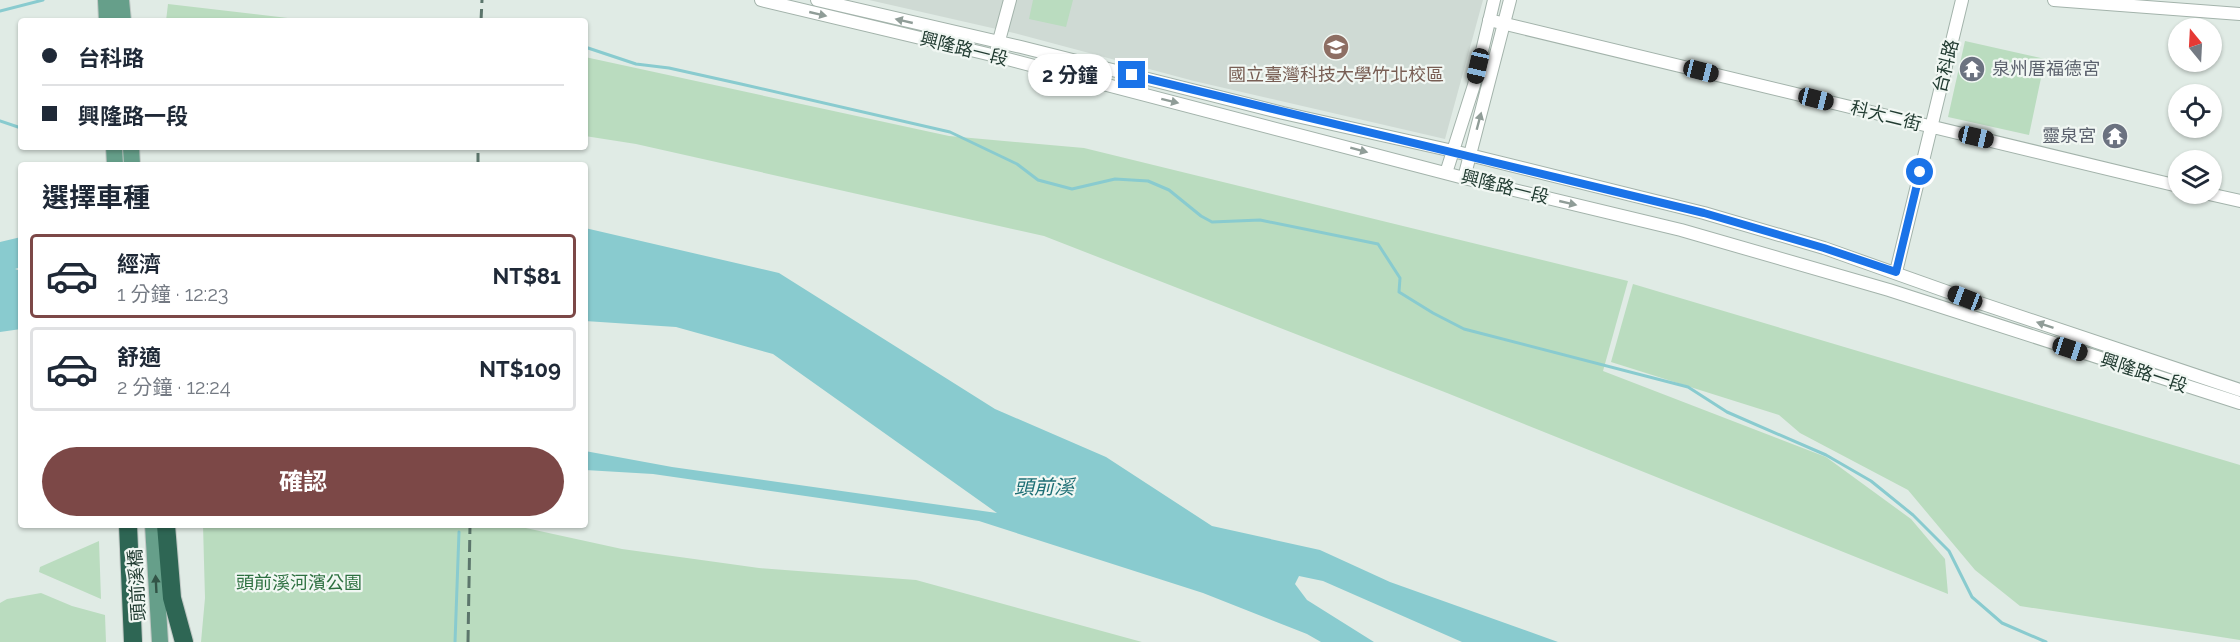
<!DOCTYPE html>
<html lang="zh-TW">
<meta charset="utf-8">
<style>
:root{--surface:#fff;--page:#f2f2f3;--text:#1f2937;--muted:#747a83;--line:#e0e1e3;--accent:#7c4847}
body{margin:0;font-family:Raleway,"Noto Sans TC",sans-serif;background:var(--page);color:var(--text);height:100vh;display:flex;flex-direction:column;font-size:22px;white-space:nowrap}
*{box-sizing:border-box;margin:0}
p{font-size:20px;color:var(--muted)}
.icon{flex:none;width:33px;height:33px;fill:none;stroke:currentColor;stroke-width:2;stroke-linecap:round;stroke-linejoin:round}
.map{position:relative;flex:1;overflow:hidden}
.drawer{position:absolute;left:18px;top:162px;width:570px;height:366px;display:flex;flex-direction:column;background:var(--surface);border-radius:6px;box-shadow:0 2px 4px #0004}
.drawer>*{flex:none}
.top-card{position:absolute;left:18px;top:18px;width:570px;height:132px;border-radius:6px;box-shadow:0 2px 4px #0004;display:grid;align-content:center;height:132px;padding:0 24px;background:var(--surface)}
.needle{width:39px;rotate:342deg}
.buttons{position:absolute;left:2168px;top:18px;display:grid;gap:12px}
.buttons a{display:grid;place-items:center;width:54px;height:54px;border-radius:50%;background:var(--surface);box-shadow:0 2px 4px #0004;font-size:30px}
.end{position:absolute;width:27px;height:27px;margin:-14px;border:8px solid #1a73e8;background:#fff;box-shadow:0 0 0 3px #fff}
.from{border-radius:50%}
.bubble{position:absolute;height:42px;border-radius:21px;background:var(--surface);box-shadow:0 2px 4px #0004;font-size:20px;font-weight:700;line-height:42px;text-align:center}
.car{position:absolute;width:18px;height:36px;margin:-18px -9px;border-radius:8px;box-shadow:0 0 4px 2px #0007;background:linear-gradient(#222 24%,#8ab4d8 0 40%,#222 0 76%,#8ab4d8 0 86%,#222 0)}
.top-card b{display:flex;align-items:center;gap:21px;height:57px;font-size:22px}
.top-card b+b{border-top:2px solid var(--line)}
.top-card i{width:15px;height:15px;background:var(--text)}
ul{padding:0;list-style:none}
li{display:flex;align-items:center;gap:18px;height:84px;margin:0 12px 9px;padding:0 12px;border:3px solid var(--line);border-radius:6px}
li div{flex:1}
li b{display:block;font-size:22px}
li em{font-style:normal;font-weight:700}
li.selected{border-color:var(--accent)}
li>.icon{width:54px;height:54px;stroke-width:1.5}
h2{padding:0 24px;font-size:27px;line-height:72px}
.cta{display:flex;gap:12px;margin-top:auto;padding:12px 24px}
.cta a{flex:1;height:69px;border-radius:36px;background:var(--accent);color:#fff;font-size:24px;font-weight:700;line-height:69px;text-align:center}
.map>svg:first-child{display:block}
.built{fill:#cfdad4}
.green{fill:#badcbf}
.water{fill:#89cbcf}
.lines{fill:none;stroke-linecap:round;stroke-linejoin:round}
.stream{stroke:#89cbcf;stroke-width:3}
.minor-casing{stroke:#a3b3ab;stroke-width:14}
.major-casing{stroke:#c1c8c5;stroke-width:18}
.highway-casing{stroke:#c1c8c5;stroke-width:20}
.minor{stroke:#fff;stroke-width:12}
.major{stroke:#669f8a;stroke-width:16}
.highway{stroke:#2e6654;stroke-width:18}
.rail{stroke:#5c766c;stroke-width:3;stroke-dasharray:12 6;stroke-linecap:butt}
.oneway{fill:#909d98}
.oneway2{fill:#325447}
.route{stroke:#1a73e8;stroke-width:8}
.labels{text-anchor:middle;stroke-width:4.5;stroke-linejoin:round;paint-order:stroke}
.street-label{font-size:18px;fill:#213b31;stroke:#f1f7f3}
.worship-label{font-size:18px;fill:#5b616d;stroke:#f1f7f3;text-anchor:start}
.education-label{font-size:18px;fill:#785e54;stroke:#f1f7f3}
.park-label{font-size:18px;fill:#2d7040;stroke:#f1f7f3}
.water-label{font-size:20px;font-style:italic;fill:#1d6f75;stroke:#f1f7f3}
</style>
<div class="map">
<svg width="2240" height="642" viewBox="0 0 2240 642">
<rect width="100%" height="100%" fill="#e0ebe5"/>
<path class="built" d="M869,0H1483L1445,139L1194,81L1014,33Z"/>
<path class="green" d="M1033,0H1073L1066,27L1029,19Z
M168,4L313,21H166Z
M1965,41L2045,59L2029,135L1948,117Z
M585,57L949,136L1084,148L1628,281L1603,371L1826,457L1911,519L1945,559L1948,594L1447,393L1044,236L636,144L585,136Z
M1633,284L2240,465V640L2020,606L1975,570L1908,490L1800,433L1779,415L1611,362Z
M203,525H512L622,549L759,568L916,580L1142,642H201L205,598Z
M99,541L101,599L39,572L40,567Z
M41,593L72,606L105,615L106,642H0V603L7,599Z"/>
<path class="water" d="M585,228L779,273L995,409L1106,457L1212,526L1320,550L1390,582L1558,642H1462L1323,581L1299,576L1295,584L1307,600L1374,642H1321L1307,634L1203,593L979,521L653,474L585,470V451L672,467L997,513L773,354L676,327L585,321Z
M21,237V267L15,269L21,271V329L0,332V242Z"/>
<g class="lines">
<path class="stream" d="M0,11L43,0
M585,47L636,64L669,68L741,84L950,132L1017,164L1038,180L1072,189L1115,179L1148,181L1169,190L1201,216L1212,222L1260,220L1378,244L1400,278L1399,292L1433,313L1464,329L1688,387L1727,412L1826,455L1871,481L1913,515L1949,551L1972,597L2002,623L2046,642
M0,121L21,128
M455,642L459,532"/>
<defs>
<path id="minor" d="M761,0L996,56L1464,178L1681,230L1889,290L2240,403
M817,0L1021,47L1283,113L1453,151L1704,213L1824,248L1965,298L2240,390
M2054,0L2240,14
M1489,20L2178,186
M997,48L1010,0
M1446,173L1474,85L1494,0
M1464,178L1510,0
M2209,194L2240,201
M1896,272L1962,0"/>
<path id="major" d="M106,0L107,21
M121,0L123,21
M114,147L115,165
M131,147L132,165
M153,525L160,642"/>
<path id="highway" d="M128,525L133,642
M166,525L172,598L184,642"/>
</defs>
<use href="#minor" class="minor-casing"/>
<use href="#major" class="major-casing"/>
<use href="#highway" class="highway-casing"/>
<use href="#minor" class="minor"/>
<use href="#major" class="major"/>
<use href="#highway" class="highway"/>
<path class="rail" d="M481,21L482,0
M478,165V147
M468,642L470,525"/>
</g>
<defs><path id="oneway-solid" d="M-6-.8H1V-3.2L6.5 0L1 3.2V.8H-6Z" transform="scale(1.5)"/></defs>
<g class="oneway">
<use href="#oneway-solid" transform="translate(818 14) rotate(13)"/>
<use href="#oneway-solid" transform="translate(904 21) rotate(-167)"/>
<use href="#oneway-solid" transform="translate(1170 101) rotate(14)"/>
<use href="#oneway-solid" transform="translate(1479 121) rotate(-75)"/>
<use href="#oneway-solid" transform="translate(1359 150) rotate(15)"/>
<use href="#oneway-solid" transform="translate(1568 203) rotate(13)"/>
<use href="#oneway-solid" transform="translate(2045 325) rotate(-161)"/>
</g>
<use class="oneway2" href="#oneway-solid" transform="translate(156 584) rotate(-93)"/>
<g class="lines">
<path class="route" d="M1132,75L1704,213L1824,248L1896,272L1920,172"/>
</g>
<defs>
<symbol id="university-disc" viewBox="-11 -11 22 22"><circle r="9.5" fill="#8d6e63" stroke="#f1f7f3"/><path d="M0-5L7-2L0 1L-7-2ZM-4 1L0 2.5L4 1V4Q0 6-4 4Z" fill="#fff"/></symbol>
<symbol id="temple-disc" viewBox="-11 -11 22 22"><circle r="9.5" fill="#6b7280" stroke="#f1f7f3"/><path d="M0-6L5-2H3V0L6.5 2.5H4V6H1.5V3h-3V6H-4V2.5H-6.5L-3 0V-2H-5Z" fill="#fff"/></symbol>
</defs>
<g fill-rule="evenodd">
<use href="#university-disc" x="1321" y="32" width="30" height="30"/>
<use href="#temple-disc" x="1957" y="54" width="30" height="30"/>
<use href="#temple-disc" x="2100" y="121" width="30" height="30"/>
</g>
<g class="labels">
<g class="street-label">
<text transform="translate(964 49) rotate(14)" y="6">興隆路一段</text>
<text transform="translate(1946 66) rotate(-76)" y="6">台科路</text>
<text transform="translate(1886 116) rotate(14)" y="6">科大二街</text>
<text transform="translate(1505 187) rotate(14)" y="6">興隆路一段</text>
<text transform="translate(2144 373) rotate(18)" y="6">興隆路一段</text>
<text transform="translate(137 585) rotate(-93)" y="6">頭前溪橋</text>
</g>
<g class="worship-label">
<text x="1992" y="75">泉州厝福德宮</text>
<text x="2096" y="142" text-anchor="end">靈泉宮</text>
</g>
<g class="education-label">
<text x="1336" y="81">國立臺灣科技大學竹北校區</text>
</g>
<g class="park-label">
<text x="299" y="589">頭前溪河濱公園</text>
</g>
<g class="water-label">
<text x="1044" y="494">頭前溪</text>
</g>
</g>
</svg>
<div class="buttons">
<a><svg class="needle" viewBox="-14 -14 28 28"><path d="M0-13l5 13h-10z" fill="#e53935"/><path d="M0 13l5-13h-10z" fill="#747a83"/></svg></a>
<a><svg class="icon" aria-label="locate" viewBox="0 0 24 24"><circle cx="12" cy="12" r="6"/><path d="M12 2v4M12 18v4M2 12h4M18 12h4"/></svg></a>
<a><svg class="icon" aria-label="layers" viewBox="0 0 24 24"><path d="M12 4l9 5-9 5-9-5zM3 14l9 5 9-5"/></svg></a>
</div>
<i class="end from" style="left:1920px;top:172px"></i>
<i class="end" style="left:1132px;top:75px"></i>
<div class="bubble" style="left:1028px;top:54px;width:84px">2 分鐘</div>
<i class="car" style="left:1478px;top:66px;rotate:193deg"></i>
<i class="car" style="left:1701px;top:71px;rotate:104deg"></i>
<i class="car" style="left:1816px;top:99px;rotate:104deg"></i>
<i class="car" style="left:1976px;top:137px;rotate:103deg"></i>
<i class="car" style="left:1965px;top:298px;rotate:291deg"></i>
<i class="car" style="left:2070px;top:349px;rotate:108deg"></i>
<div class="top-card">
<b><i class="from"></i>台科路</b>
<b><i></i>興隆路一段</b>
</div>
<section class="drawer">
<h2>選擇車種</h2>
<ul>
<li class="selected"><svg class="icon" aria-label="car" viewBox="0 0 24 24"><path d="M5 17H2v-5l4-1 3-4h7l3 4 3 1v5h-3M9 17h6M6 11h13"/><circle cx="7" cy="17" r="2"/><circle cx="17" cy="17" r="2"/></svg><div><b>經濟</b><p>1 分鐘 · 12:23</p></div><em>NT$81</em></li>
<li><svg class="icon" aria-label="car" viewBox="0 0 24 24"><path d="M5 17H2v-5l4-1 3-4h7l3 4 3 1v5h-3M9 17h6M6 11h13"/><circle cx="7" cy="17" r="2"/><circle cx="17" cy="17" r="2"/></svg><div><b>舒適</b><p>2 分鐘 · 12:24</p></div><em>NT$109</em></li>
</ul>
<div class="cta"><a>確認</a></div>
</section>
</div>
